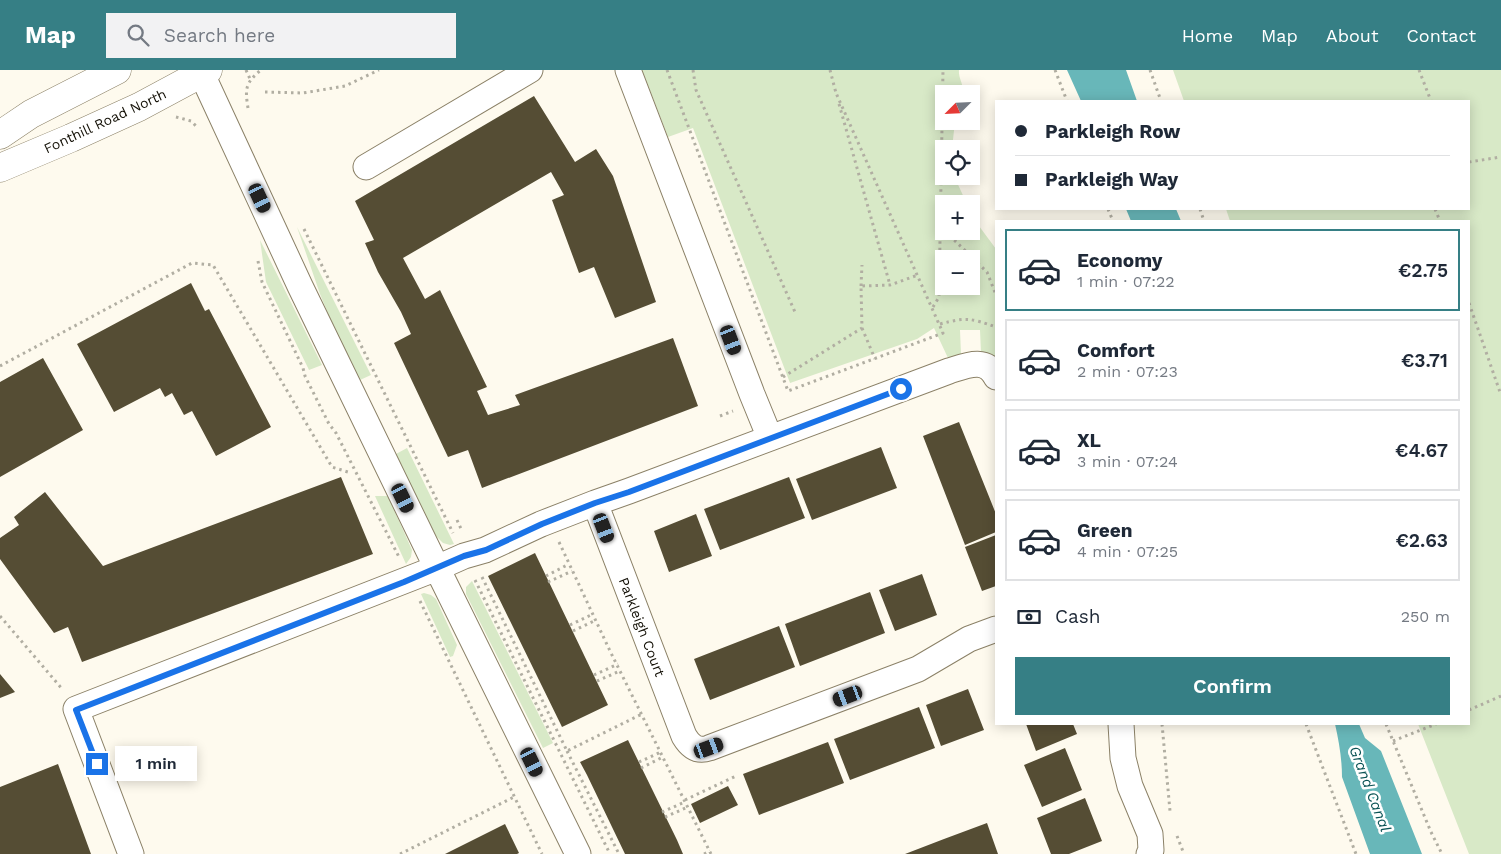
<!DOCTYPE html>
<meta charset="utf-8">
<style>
:root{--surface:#fff;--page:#f2f2f3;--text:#1f2937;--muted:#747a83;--line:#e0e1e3;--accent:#367f85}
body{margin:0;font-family:"Work Sans",sans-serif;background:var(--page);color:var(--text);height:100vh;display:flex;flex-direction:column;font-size:19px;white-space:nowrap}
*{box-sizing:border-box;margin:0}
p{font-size:16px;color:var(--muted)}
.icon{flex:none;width:28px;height:28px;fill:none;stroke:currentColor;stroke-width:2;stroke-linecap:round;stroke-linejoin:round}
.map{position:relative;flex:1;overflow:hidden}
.drawer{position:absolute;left:995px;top:150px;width:475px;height:505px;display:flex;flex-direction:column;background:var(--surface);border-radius:0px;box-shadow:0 2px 12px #0003}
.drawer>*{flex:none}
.banner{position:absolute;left:995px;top:30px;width:475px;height:110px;border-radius:0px;box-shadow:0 2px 12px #0003;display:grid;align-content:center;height:110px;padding:0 20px;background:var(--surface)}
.needle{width:32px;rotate:246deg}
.buttons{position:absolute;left:935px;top:15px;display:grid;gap:10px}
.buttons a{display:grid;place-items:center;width:45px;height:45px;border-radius:0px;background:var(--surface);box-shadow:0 2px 12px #0003;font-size:25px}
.end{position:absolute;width:22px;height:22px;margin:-11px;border:6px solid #1a73e8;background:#fff;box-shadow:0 0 0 2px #fff}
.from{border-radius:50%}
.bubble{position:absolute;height:35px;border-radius:0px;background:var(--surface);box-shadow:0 2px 12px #0003;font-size:16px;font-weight:600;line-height:35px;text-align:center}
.car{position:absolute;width:15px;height:30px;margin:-15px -8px;border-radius:6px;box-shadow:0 0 4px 1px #0007;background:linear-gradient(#222 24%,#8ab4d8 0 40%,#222 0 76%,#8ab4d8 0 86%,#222 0)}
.banner b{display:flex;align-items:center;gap:18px;height:48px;font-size:19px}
.banner b+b{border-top:1px solid var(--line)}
.banner i{width:12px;height:12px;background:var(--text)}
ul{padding:9px 0 0;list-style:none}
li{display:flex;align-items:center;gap:15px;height:82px;margin:0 10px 8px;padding:0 10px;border:2px solid var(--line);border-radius:0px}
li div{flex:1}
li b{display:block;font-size:19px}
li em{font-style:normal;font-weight:600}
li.active{border-color:var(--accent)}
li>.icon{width:45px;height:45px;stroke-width:1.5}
.pay{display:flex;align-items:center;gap:12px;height:55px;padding:0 20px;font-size:19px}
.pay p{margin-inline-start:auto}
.action{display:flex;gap:10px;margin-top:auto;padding:10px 20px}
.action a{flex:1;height:58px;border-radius:0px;background:var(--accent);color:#fff;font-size:20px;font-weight:600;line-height:58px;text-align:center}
header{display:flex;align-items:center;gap:30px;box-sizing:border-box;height:70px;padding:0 25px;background:var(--accent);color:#fff}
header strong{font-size:24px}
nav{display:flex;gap:28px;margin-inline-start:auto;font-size:18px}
.search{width:350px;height:45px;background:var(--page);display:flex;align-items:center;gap:12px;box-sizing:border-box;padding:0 18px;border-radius:0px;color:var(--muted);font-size:19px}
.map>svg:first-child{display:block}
.green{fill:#d8e9c7;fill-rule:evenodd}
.water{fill:#68b7b9}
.building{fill:#554d34}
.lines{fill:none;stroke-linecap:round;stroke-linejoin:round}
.minor-casing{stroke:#8b8167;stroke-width:27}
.major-casing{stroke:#8b8167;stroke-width:29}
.path{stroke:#b1aea2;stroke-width:3;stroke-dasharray:2.5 4;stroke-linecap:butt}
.minor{stroke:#fff;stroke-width:25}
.major{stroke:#fff;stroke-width:28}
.route{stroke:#1a73e8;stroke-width:6}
.labels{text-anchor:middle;stroke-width:5;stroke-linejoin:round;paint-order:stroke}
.street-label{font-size:14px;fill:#131006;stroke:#fff}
.water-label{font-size:15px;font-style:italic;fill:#0a5254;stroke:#fff}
</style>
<header>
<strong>Map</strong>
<div class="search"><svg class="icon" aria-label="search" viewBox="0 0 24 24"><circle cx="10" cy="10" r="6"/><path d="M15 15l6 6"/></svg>Search here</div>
<nav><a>Home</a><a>Map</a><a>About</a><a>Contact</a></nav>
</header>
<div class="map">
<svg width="1501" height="784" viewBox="0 0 1501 784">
<rect width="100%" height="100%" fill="#fefaee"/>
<path class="green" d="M642,0H959C958,9 965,15 962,24H944V51H955L952,79H944V106H954L967,134H944V161H971V141L979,156L996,179V289L981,283L980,260H960L961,284L948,288L934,258L917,269L790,313L693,58L668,67ZM944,189H971V216H944Z
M1173,0H1501V784H1469L1418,654H1469V151H1230L1226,139H1469V31H1184Z
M297,157L371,305L360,310L333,256L320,224Z
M260,170L322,295L309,300L266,212Z
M407,378L454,474L450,475L443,473L436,466L396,384Z
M375,426H388L412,480L411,487L406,494Z
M472,511L553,673L543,678L466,524V517Z
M424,523L431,525L436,529L457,575L453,586L450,587L421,524Z"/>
<path class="water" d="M1067,0H1126L1137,31H1081Z
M1126,139H1176L1181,151H1131Z
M1335,654H1359L1365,668L1381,681L1422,784H1370L1342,707C1342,689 1339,672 1335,654Z"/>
<path class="building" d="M534,26L575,92L596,79L613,106L656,232L615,248L594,197L579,203L552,130L564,125L551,102L403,188L425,229L440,220L487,317L477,321L488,345L520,335L515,325L673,268L698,336L482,418L468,380L448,387L394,273L411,264L401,242L378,202L365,173L374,170L355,131Z
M191,213L205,241L209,239L271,357L216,386L192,341L184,345L172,323L165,327L160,318L114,342L77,274Z
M43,288L83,360L0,407V312Z
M959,352L996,444V462L965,475L923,366Z
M881,377L897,418L812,450L796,409Z
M341,407L373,484L82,592L68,557L54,563L0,489V468L19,455L14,447L45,422L103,496Z
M789,407L805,448L720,480L704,439Z
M696,444L712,486L669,502L654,461Z
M996,465V516L982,521L965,477Z
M535,483L608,635L562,657L488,506Z
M922,504L937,545L895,561L879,520Z
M870,522L885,563L800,596L785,554Z
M779,556L795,597L710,630L694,589Z
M0,604L15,622L0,628Z
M968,619L984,660L941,676L926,635Z
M919,637L935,678L850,710L834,669Z
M1026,654H1073L1077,664L1036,681Z
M628,670L677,770L683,784H625L587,705L580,692Z
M828,672L844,713L759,745L743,704Z
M1065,678L1082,720L1042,737L1024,695Z
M58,694L91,784H0V717Z
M728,716L738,735L700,753L691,734Z
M1085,728L1102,771L1069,784H1051L1037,748Z
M987,753L998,784H905L944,769Z
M505,754L519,783L517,784H445Z"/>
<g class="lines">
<defs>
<path id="minor" d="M200,0L300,216L437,498L578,784
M628,0L752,324L770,368
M366,97L530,0
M595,433L684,666C690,676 697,682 709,678L918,599L969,569L996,559
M1121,654L1123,688L1130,716L1150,764L1151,780L1149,784
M131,784L76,639L437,498L464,486L485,480L541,454L595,433L629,421L949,301C965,296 986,286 996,307"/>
<path id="major" d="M0,65L31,44L117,0
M0,98L71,68L139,37L208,0"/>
</defs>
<use href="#minor" class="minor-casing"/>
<use href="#major" class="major-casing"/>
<path class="path" d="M246,0L250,9
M667,0L788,321L943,263L836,23
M693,0L696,20L795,242
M830,0L836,23
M1055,0L1067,31
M1150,0L1161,31
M1419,0L1431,31
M265,22L303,23L345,16L379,0
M839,34L890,215
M248,38C245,19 245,13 261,0
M176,47L191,51L197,57
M1469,92L1501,87
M1108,139L1113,151
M1200,139L1204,151
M1435,139L1440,151
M304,159L453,463
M945,161L987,202L996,225
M258,191L262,212L303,298L305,306L329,354L336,363L399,487
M861,216L862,195
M1469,233L1501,325
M933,237L939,227L943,0
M940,254C967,247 970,248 996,257
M862,258L875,289
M0,296L192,193L213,195L332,397L351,403
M783,307L862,258L861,216L890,215L918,205
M720,346L733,341
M457,450L462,461
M559,472L610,581L711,784
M546,506L569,494
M482,507L567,681L642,644
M475,510L610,784
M548,512L572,501
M420,531L542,784
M0,546L63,620
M570,555L593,544
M573,561L596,550
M594,605L618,594
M597,611L620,601
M1469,640L1501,626
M1162,654L1170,741
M1306,654L1356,784
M1386,654L1431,762L1442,784
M1393,671L1436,654
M567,681L619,784
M639,692L661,682
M641,698L663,687
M685,730L736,706
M662,742L685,732
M665,747L688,737
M1177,766L1184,784
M400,784L514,727
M704,784L710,781"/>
<use href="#minor" class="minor"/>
<use href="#major" class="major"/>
</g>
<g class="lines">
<path class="route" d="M97,694L76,640L404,512L464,486L486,480L542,454L595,433L629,422L901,319"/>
</g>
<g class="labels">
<g class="street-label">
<text transform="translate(105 51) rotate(-25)" y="5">Fonthill Road North</text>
<text transform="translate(642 557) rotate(69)" y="5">Parkleigh Court</text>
</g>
<g class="water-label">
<text transform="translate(1370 719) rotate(69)" y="5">Grand Canal</text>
</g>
</g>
</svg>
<div class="buttons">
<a><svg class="needle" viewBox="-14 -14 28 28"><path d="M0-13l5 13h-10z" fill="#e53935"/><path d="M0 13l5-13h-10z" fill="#747a83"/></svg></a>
<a><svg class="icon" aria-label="locate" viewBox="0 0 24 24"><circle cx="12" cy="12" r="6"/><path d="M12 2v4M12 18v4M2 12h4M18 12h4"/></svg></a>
<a>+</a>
<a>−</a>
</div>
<i class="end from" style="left:901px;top:319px"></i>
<i class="end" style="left:97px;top:694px"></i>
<div class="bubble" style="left:115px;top:676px;width:82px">1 min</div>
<i class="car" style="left:260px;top:128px;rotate:155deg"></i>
<i class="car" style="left:731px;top:270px;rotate:159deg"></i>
<i class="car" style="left:403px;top:428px;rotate:154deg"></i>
<i class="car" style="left:604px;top:458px;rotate:159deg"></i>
<i class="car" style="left:848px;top:626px;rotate:249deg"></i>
<i class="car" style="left:709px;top:678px;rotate:70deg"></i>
<i class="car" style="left:532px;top:692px;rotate:154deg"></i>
<div class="banner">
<b><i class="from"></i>Parkleigh Row</b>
<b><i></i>Parkleigh Way</b>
</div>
<section class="drawer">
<ul>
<li class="active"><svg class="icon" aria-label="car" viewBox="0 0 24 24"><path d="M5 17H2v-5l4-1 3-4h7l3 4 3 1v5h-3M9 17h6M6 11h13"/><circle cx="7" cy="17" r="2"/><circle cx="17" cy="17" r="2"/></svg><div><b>Economy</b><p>1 min · 07:22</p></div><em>€2.75</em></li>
<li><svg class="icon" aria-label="car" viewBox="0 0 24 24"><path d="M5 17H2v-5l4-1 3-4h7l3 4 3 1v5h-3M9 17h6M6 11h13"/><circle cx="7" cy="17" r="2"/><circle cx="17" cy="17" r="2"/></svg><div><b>Comfort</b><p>2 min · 07:23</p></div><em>€3.71</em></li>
<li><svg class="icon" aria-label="car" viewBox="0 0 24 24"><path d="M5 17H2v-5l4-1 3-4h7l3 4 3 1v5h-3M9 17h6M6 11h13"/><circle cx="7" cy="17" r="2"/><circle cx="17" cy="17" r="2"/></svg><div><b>XL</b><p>3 min · 07:24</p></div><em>€4.67</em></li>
<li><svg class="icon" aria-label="car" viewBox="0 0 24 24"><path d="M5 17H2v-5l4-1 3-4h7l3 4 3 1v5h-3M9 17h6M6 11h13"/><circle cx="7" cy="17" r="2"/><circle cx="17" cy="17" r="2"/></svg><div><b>Green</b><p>4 min · 07:25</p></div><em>€2.63</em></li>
</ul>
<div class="pay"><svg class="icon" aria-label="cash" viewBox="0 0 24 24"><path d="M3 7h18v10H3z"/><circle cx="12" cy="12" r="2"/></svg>Cash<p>250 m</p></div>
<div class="action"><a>Confirm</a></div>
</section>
</div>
